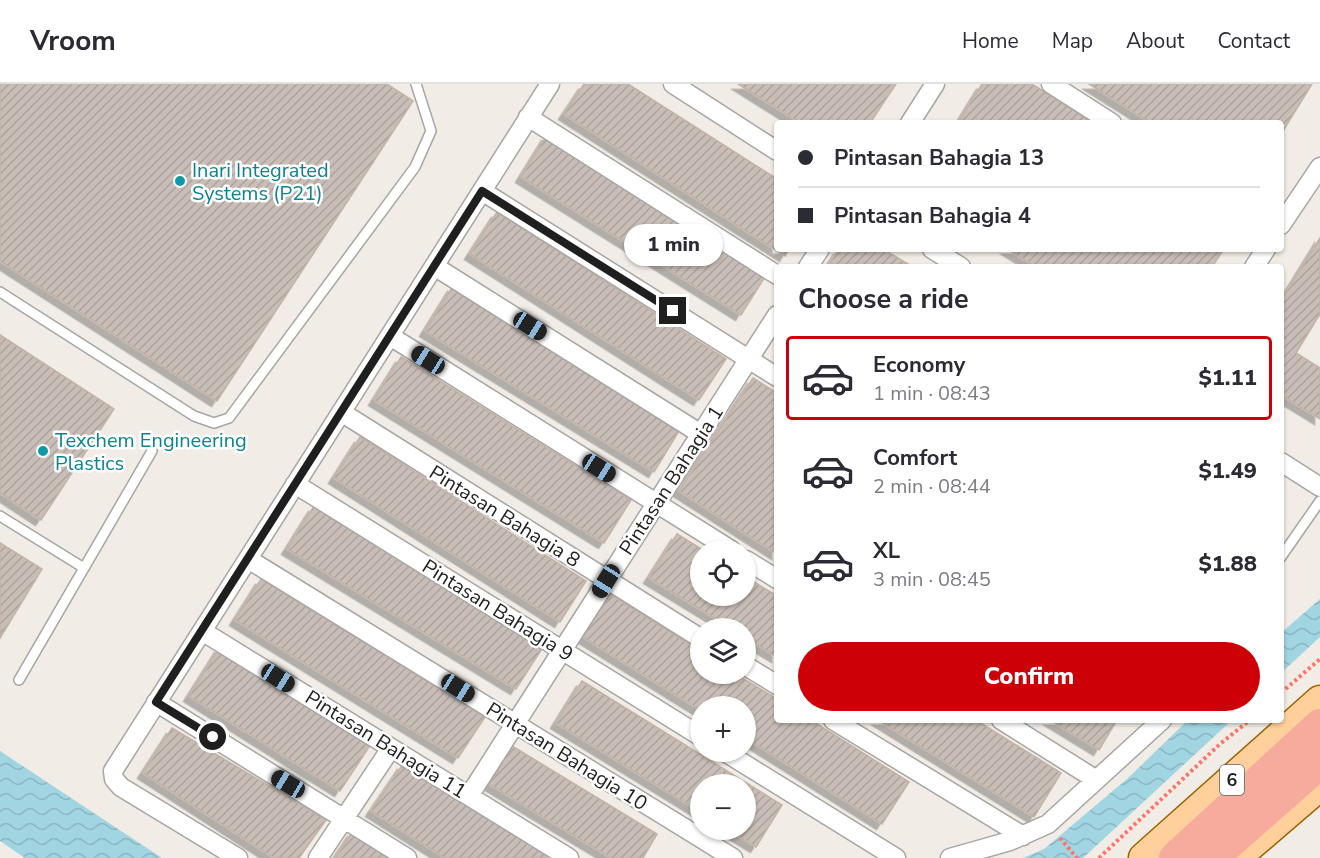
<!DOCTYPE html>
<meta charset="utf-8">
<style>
:root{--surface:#fff;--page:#f2f2f3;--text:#2b2b33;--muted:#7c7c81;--line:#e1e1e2;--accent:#ce0007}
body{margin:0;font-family:"Nunito Sans",sans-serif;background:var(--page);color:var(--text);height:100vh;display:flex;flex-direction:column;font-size:22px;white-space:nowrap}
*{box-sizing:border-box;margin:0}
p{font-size:20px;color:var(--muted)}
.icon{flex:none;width:33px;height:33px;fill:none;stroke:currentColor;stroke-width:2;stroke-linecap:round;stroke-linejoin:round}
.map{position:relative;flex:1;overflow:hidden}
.panel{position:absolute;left:774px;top:180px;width:510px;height:459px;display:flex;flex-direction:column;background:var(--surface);border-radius:6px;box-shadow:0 2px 4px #0004}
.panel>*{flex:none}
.hud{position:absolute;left:774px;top:36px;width:510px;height:132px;border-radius:6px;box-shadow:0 2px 4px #0004;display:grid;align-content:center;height:132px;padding:0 24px;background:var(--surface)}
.buttons{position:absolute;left:690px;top:456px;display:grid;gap:12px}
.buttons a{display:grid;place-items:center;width:66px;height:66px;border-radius:50%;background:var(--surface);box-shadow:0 2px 4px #0004;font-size:30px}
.end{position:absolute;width:27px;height:27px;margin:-14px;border:8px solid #1f1f1f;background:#fff;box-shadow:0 0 0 3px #fff}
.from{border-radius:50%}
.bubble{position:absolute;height:42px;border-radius:21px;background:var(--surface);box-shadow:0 2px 4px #0004;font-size:20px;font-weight:800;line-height:42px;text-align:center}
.car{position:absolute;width:18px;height:36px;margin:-18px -9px;border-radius:8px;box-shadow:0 0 4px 2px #0007;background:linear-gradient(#222 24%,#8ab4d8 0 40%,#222 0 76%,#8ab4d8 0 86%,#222 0)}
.hud b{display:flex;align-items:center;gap:21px;height:57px;font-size:22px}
.hud b+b{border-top:2px solid var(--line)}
.hud i{width:15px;height:15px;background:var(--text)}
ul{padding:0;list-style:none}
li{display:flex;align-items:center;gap:18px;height:84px;margin:0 12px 9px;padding:0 12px;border:3px solid transparent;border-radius:6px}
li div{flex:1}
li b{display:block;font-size:22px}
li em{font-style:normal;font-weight:800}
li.active{border-color:var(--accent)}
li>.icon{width:54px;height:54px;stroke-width:1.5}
h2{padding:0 24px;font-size:27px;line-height:72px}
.button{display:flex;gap:12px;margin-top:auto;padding:12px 24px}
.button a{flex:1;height:69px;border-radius:36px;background:var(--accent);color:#fff;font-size:24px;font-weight:800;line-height:69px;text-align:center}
header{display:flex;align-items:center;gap:36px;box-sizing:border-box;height:84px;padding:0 30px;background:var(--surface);border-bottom:2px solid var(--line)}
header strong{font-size:28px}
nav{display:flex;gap:33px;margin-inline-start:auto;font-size:21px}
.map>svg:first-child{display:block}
.water{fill:url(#water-waves)}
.building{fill:url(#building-hatch);stroke:#c4b2a6;stroke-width:1.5;filter:url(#shadow)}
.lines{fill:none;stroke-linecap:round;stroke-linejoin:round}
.service-casing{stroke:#a6a6a6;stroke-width:12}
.minor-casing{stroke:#a6a6a6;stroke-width:21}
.primary-casing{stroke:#9a6200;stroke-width:33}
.trunk-casing{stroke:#e91766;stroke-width:34}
.path{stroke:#ff7267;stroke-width:4;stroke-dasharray:3 3;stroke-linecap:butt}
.service{stroke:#fff;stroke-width:9}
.minor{stroke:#fff;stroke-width:18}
.primary{stroke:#ffd09b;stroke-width:30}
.trunk{stroke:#f6ab9c;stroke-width:32}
.route{stroke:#1f1f1f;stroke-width:8}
.culture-dot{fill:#0f9aa8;stroke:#fff;stroke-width:2}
.labels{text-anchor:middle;stroke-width:5;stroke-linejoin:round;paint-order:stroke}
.shield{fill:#fff;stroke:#626262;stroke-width:1.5}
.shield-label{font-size:18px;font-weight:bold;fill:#1f1f1f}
.culture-label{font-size:20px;fill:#0d838f;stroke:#fff;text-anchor:start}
.street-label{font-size:20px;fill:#1f1f1f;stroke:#fff}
</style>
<header>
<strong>Vroom</strong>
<nav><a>Home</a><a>Map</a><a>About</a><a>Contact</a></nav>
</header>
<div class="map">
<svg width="1320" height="774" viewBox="0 0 1320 774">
<defs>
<pattern id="water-waves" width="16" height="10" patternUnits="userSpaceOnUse" patternTransform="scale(1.5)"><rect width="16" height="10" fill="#a1d5e2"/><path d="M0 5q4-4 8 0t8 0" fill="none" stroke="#8ab6c1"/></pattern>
<pattern id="building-hatch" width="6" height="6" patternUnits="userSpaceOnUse" patternTransform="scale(1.5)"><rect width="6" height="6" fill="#c9beb7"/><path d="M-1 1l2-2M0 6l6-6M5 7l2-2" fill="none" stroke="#aca39d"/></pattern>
<filter id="shadow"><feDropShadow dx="-5.5" dy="5.5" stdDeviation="0" flood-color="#0004"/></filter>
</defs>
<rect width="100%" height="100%" fill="#f1ece5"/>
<path class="water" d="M1320,515V553L1281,589V549Z
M1188,636H1232L1083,774H1023L1044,765L1127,695Z
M0,667L162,774H25L0,757Z"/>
<path class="building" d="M0,0H387L413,17L217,317L0,177Z
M584,0H628L777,95V165H789L785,172L564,30Z
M738,0H896L870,39H800Z
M982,0H1032L1094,39H958Z
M1089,0H1312L1281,50V39H1151Z
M547,51L768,188L741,231L521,93Z
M497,128L726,275L699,316L470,170Z
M1320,154V230L1296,269L1320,284V335L1281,311V217Z
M839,165H883L913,183H827Z
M1007,165H1224L1212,183H1036Z
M453,202L682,342L654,388L425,247Z
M0,251L114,325L41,436L0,409Z
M401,273L631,416L604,459L374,316Z
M753,294L777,309V470L679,407Z
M360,353L586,497L560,538L334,394Z
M314,422L543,563L516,605L287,465Z
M677,450L703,466H700V512H746V493L777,512V573L746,554V544H731L649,494Z
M0,459L42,485L0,554Z
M261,495L485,633L458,674L235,536Z
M610,510L700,567V590H736L777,615V636H811L909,698L882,740L746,654V622H700V626L583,553Z
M220,563L371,660L340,707L189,612Z
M582,597L782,721L756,763L728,746H746V700H700V728L556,639Z
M878,636H976L1061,689L1034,733Z
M1050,636H1117L1099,666Z
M172,644L326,736L299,774H274L143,689Z
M512,662L657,750L643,774H611L489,700Z
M403,680L549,769L546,774H445L371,727Z
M353,747L395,774H335Z"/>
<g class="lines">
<defs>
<path id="service" d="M0,208L194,332L214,339L229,334L415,83L431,47L416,0
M0,432L84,484
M1281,473L1320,417
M19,596L152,367"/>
<path id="minor" d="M673,0L777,67
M1051,0L1112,39
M528,33L777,191
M910,39L935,0
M482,107L777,293
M1281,141L1320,83
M932,165L961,183
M434,182L701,350
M808,183L820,165
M1254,183L1266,165
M390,252L731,466
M341,328L700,554
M1281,378L1320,403
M295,400L700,652
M248,475L733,774
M746,476L777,495
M202,547L569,774
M746,582L777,601
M156,618L407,774
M833,636L1023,752
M1001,636L1095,695
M725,668L896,774
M469,712L777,231
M238,774L121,703L114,695L113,687L550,0
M318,774L391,664
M950,774L1010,757L1048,740L1162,636"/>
<path id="primary" d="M1144,774L1320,617
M1235,774L1320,701"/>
<path id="trunk" d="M1175,774L1320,641
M1212,774L1320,679"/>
</defs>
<use href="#service" class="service-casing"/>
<use href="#minor" class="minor-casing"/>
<use href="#primary" class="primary-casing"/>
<use href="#trunk" class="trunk-casing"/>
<path class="path" d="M1281,609L1320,575
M1060,754L1077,774
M1099,774L1220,660L1250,636"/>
<use href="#service" class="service"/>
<use href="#minor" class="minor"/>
<use href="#primary" class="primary"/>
<use href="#trunk" class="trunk"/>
</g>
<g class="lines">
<path class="route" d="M213,653L156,618L482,107L673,227"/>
</g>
<g class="culture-dot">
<circle cx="180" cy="97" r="6"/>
<circle cx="43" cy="367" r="6"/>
</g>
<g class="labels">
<rect class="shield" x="1220" y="681" width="24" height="30" rx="4.5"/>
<g class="shield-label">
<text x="1232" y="702">6</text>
</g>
<g class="culture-label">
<text x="192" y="93">Inari Integrated<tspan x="192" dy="23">Systems (P21)</tspan></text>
<text x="55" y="363">Texchem Engineering<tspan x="55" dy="23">Plastics</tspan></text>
</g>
<g class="street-label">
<text transform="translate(671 396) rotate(-57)" y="7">Pintasan Bahagia 1</text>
<text transform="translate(505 432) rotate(32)" y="7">Pintasan Bahagia 8</text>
<text transform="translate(498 526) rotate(32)" y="7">Pintasan Bahagia 9</text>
<text transform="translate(386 660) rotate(32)" y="7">Pintasan Bahagia 11</text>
<text transform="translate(567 672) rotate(32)" y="7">Pintasan Bahagia 10</text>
</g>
</g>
</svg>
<div class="buttons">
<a><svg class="icon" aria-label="locate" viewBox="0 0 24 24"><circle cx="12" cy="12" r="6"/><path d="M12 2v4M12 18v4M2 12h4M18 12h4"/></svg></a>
<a><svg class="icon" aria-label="layers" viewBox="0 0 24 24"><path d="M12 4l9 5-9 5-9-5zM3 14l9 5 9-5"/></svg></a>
<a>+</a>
<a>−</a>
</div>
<i class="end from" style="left:213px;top:653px"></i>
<i class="end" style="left:673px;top:227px"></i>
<div class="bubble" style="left:624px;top:140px;width:99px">1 min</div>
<i class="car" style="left:530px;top:242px;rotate:122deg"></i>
<i class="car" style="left:428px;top:276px;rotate:302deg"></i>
<i class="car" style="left:599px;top:384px;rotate:122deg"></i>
<i class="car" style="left:606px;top:497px;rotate:212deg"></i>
<i class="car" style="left:278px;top:594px;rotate:122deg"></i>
<i class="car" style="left:458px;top:604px;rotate:122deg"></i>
<i class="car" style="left:288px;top:700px;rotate:301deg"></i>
<div class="hud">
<b><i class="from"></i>Pintasan Bahagia 13</b>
<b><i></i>Pintasan Bahagia 4</b>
</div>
<section class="panel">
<h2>Choose a ride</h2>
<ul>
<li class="active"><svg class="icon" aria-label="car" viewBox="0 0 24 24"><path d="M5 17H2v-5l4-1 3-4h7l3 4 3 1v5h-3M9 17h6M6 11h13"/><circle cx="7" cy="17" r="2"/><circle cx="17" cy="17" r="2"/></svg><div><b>Economy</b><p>1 min · 08:43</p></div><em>$1.11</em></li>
<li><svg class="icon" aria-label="car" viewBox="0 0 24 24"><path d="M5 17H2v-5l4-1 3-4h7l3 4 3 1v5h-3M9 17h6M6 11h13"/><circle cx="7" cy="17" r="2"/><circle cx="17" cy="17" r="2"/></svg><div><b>Comfort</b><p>2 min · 08:44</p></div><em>$1.49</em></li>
<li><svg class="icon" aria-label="car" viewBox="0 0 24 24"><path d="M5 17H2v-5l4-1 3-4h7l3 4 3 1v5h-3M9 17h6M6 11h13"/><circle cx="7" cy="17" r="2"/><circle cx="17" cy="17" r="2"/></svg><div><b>XL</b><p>3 min · 08:45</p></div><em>$1.88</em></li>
</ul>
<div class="button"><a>Confirm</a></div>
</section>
</div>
